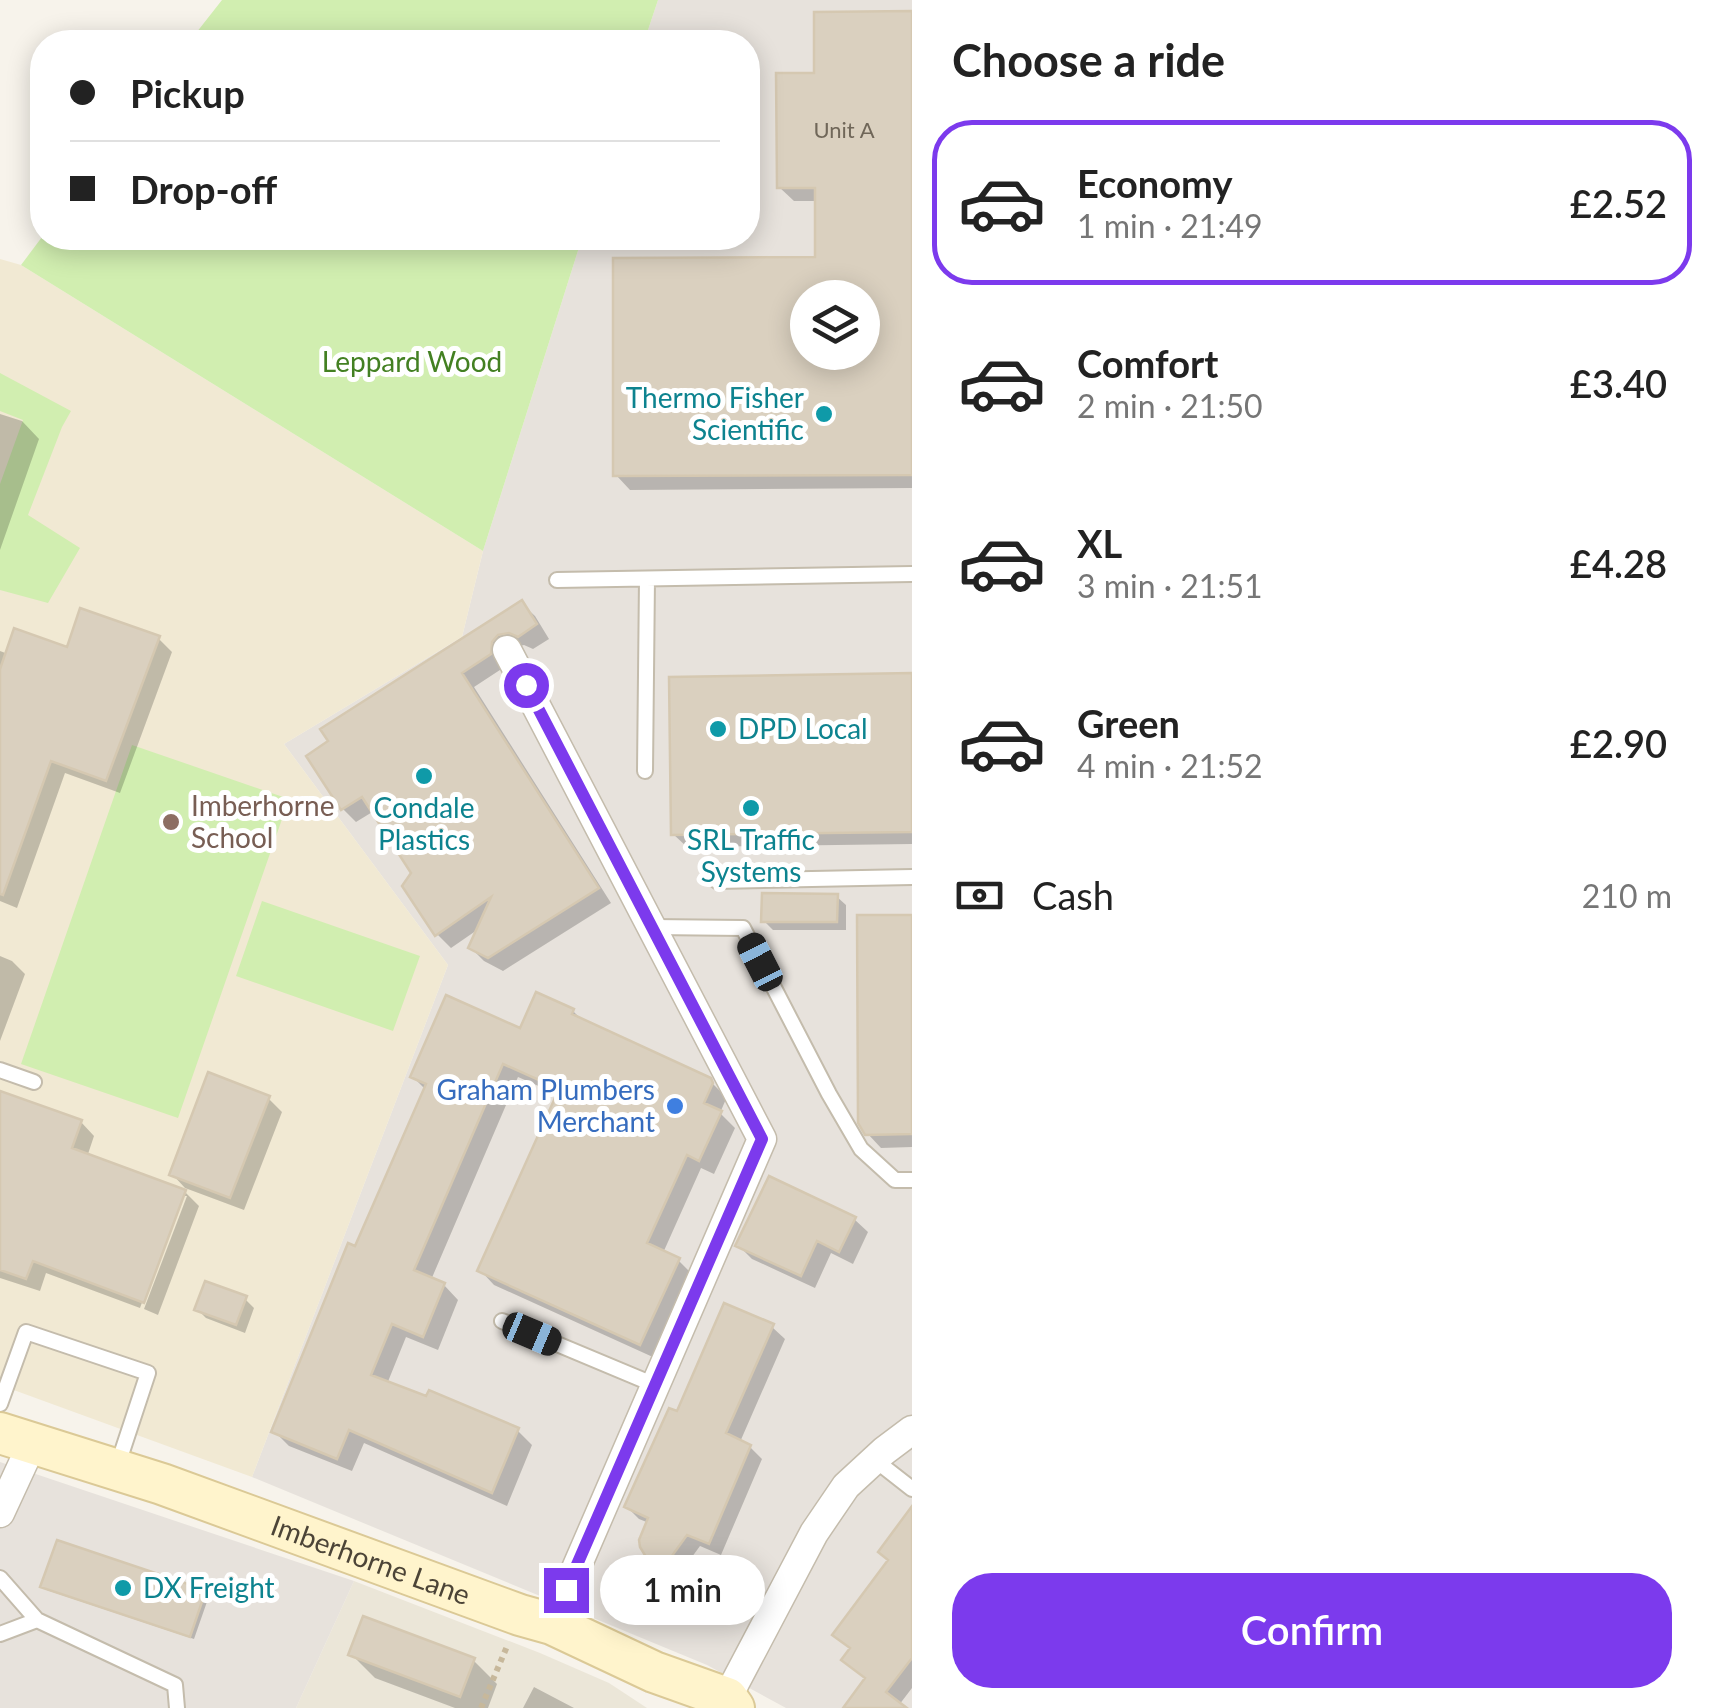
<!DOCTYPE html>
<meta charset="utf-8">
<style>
:root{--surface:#fff;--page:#f6f6f6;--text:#222;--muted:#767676;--line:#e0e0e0;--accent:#7c3aed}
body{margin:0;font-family:Lato,sans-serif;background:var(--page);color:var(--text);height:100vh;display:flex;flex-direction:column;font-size:38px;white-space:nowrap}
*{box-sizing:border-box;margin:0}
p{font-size:32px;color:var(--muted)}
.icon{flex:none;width:55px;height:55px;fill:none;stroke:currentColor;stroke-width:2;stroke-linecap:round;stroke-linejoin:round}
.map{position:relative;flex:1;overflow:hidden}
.panel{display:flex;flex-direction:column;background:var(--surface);width:800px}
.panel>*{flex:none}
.banner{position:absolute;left:30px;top:30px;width:730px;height:220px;border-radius:40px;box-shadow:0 5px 25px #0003;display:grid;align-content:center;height:220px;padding:0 40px;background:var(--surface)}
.controls{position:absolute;left:790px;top:280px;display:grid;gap:20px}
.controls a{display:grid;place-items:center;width:90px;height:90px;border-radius:50%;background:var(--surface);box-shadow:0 5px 25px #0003;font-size:50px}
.end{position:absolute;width:45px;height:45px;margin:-22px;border:12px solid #7c3aed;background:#fff;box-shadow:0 0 0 5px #fff}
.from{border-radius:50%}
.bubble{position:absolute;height:70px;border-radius:35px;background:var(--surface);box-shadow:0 5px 25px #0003;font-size:32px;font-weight:600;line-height:70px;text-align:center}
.car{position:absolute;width:30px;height:60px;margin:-30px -15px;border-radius:12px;box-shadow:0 0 8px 2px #0007;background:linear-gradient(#222 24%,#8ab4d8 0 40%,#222 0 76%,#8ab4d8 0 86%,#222 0)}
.banner b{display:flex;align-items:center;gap:35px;height:95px;font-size:38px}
.banner b+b{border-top:2px solid var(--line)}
.banner i{width:25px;height:25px;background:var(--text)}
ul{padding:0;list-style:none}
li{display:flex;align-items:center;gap:30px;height:165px;margin:0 20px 15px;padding:0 20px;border:5px solid transparent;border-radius:40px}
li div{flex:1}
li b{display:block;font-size:38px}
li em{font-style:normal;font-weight:600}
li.selected{border-color:var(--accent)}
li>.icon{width:90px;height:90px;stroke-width:1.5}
h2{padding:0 40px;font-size:45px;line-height:120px}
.pay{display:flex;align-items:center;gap:25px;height:110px;padding:0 40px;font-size:38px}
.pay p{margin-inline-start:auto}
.button{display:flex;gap:20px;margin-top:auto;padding:20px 40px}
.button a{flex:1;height:115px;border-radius:40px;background:var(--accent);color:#fff;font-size:40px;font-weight:600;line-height:115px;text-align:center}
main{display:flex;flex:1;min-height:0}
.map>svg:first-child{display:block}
.residential{fill:#ebe6d8}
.industrial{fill:#e7e2dc;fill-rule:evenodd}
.education{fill:#f1e9d3}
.green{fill:#d1eeb0}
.shadow{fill:#0003;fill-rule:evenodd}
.building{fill:#dad0bf;stroke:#d5c8b1;stroke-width:2.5;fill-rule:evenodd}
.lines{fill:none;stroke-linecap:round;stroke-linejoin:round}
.lane-casing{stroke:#c4bcac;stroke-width:18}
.street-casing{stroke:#c4bcac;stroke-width:31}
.secondary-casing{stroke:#dbc996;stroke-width:44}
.path{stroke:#c7b89b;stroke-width:6;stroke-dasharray:5 5;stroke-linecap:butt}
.lane{stroke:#fff;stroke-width:14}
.street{stroke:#fff;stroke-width:28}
.secondary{stroke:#fff4cc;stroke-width:40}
.route{stroke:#7c3aed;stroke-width:12}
.culture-dot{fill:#0f9aa8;stroke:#fff;stroke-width:4}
.education-dot{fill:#8d6e63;stroke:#fff;stroke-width:4}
.shop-dot{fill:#3f7fe0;stroke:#fff;stroke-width:4}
.labels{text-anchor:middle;stroke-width:10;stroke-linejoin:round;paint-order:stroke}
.number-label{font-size:22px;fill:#706759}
.park-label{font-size:28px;fill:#438022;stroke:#fff}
.culture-label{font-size:28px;fill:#0d838f;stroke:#fff;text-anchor:start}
.education-label{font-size:28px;fill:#785e54;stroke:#fff;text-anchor:start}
.shop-label{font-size:28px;fill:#366cbe;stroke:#fff;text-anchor:end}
.street-label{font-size:28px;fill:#4c4437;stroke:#fff}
</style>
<main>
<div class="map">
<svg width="912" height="1708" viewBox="0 0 912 1708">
<rect width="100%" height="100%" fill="#f7f3eb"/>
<path class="residential" d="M354,1581L540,1653L609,1683L647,1708H296Z"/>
<path class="industrial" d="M658,0H912V1708H786L707,1665L252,1477L448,965L284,744L462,637L483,551L582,238H748V42H644ZM808,298H862V352H808Z
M0,1462L354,1581L296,1708H0Z"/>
<path class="education" d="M0,259L21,265L483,551L462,637L284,744L448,965L252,1477L0,1385Z"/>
<path class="green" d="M222,0H658L644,42H189Z
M42,237L582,238L483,551L21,265Z
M0,373L71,411L62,427L28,515L80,548L48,603L0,590V484L23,420L0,411Z
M132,745L289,799L178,1118L21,1064Z
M262,901L420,956L393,1031L236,976Z"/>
<path class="shadow" d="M912,14V488L630,490L616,475L817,260V201H794L779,187L816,75ZM808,298H862V352H808Z
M0,414L22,421L39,439L0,550Z
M521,603L535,616L549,639L533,649L524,645L512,648L503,668L474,687L611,903L503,971L484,961L471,948L480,928L451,948L437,934L414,873L374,811L356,822L343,809Z
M158,638L172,652L120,793L65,773L17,908L0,901V651L8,654L68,651Z
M912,675V844L687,847L673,834Z
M836,896L846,905V930H773L764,921Z
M912,917V1147L881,1148L867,1133Z
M0,956L12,961L25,974L0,1041Z
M573,1011L583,1021L709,1080L725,1096L726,1099L720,1113L735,1128L714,1174L701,1168L663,1253L678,1260L693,1275L655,1358L494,1285L480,1270L559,1095L518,1077L431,1280L444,1285L458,1300L438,1350L406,1337L387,1384L518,1431L532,1445L507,1506L364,1443L352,1471L289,1446L274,1431L426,1090L412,1076Z
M0,1094L81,1122L94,1136L88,1154L185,1192L199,1206L158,1315L144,1309L187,1196H181L140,1308L46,1273L40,1291L0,1278Z
M268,1098L282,1112L244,1210L185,1188L172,1174Z
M854,1219L868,1232L853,1264L831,1253L815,1288L752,1259L738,1245Z
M245,1299L254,1308L245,1333L206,1318L197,1309Z
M772,1327L785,1339L740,1442L750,1447L762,1459L721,1555L700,1546L681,1572L677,1574L666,1572L648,1556L649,1523L639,1519L627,1507L678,1415Z
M912,1534V1688L899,1705L903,1708H846L867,1680L844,1660L851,1650L836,1635Z
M43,1586L205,1592L209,1596L194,1639L47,1590Z
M351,1654L473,1660L497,1684L488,1708H455L375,1678Z
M534,1687L574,1708H523Z"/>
<path class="building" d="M912,11V475L613,476V258L815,257V188H777L776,73H814V12ZM808,298H862V352H808Z
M522,600L537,624L518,637L509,633L498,635L492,642L491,654L462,673L599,888L488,958L468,948L491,897L435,936L402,886L411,873L362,797L341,810L306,756L328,741L320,729Z
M80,608L160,636L106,781L51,761L3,895L0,894V669L14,628L67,647Z
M912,673V832L671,835L669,677Z
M762,893L838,894L837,922H761Z
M857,915H912V1134L865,1135L858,1123Z
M536,992L574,1009L572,1014L711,1078L713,1083L704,1103L722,1111L699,1161L687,1155L647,1243L680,1258L640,1345L477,1271L559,1089L503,1064L414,1270L445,1283L423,1337L392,1324L371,1375L426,1396L429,1390L519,1428L492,1493L349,1430L337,1459L271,1432L348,1243L355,1246L426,1084L410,1077L446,995L520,1028Z
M208,1072L270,1096L230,1198L169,1175Z
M0,1091L82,1120L72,1148L186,1190L144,1303L33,1261L26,1279L0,1270Z
M769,1176L856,1217L839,1252L817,1241L801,1276L735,1246Z
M205,1281L247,1296L236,1325L194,1310Z
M724,1303L774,1324L726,1433L751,1445L709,1544L687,1535L669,1560L663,1562L651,1561L646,1557L640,1547L639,1540L648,1518L624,1507L669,1408L677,1411Z
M912,1506V1658L886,1692L907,1708H843L865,1678L841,1660L850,1648L832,1635L888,1560L878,1552Z
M57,1540L206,1590L190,1637L40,1587Z
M363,1616L475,1658L460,1697L348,1655Z"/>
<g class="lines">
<defs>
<path id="lane" d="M557,580L912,574
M645,771L647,579
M717,881L912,877
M653,927L743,928L829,1094L861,1149L895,1180H912
M0,1070L34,1082
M502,1321L655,1385
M0,1404L26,1332L148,1373L117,1467
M875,1460L912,1489
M0,1578L37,1620L175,1685L177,1708
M0,1634L37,1620"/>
<path id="street" d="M507,650L762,1139L552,1624
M0,1513L32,1444
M727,1698L814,1533L846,1486L884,1451L912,1430"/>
<g id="secondary">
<path id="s1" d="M0,1433L162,1484L520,1615L552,1624L654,1672L727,1698L734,1708"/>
</g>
</defs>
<use href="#lane" class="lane-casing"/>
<use href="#street" class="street-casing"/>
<use href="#secondary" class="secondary-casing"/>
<path class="path" d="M481,1708L508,1644"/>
<use href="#lane" class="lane"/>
<use href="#street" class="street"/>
<use href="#secondary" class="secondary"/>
</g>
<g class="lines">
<path class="route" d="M526,685L762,1139L566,1590"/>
</g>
<g class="culture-dot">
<circle cx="824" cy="414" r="10"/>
<circle cx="718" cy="729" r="10"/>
<circle cx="424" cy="776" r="10"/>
<circle cx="751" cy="808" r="10"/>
<circle cx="123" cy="1588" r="10"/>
</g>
<circle class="education-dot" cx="171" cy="822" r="10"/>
<circle class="shop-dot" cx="675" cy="1106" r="10"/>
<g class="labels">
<g class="number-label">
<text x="844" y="138">Unit A</text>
</g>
<g class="park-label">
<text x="412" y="372">Leppard Wood</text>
</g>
<g class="culture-label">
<text x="804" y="408" text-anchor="end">Thermo Fisher<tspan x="804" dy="32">Scientific</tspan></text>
<text x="738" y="739">DPD Local</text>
<text x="424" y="818" text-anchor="middle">Condale<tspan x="424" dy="32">Plastics</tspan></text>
<text x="751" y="850" text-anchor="middle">SRL Traffic<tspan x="751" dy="32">Systems</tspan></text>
<text x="143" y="1598">DX Freight</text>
</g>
<g class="education-label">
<text x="191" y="816">Imberhorne<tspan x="191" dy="32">School</tspan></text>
</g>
<g class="shop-label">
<text x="655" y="1100">Graham Plumbers<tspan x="655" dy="32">Merchant</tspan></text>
</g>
<g class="street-label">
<text dy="10" stroke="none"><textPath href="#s1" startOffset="392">Imberhorne Lane</textPath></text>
</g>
</g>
</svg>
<div class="controls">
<a><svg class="icon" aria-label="layers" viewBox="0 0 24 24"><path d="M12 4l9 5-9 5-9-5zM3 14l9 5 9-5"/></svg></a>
</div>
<i class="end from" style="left:526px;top:685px"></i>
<i class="end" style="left:566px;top:1590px"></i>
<div class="bubble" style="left:600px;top:1555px;width:165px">1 min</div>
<i class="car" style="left:760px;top:962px;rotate:333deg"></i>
<i class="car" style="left:532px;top:1334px;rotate:113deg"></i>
<div class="banner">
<b><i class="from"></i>Pickup</b>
<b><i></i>Drop-off</b>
</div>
</div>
<section class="panel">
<h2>Choose a ride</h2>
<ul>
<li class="selected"><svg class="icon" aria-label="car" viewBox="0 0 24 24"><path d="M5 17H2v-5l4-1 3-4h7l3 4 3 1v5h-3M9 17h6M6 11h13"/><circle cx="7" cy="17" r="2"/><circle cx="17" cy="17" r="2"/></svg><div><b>Economy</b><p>1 min · 21:49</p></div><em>£2.52</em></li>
<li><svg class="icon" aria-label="car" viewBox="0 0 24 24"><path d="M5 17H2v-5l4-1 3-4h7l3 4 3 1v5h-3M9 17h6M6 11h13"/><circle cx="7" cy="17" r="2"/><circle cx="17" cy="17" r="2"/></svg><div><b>Comfort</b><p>2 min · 21:50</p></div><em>£3.40</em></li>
<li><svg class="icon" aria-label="car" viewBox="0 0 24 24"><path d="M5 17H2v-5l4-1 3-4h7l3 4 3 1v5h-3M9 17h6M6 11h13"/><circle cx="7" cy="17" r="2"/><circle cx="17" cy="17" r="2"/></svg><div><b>XL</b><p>3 min · 21:51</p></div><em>£4.28</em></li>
<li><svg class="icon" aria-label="car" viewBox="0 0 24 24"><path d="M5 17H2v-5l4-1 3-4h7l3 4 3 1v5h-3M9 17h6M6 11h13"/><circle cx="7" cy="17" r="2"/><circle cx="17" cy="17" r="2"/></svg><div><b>Green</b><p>4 min · 21:52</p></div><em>£2.90</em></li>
</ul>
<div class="pay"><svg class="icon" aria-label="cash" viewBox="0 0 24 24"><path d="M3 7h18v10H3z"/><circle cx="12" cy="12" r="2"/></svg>Cash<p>210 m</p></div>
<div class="button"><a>Confirm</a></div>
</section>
</main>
